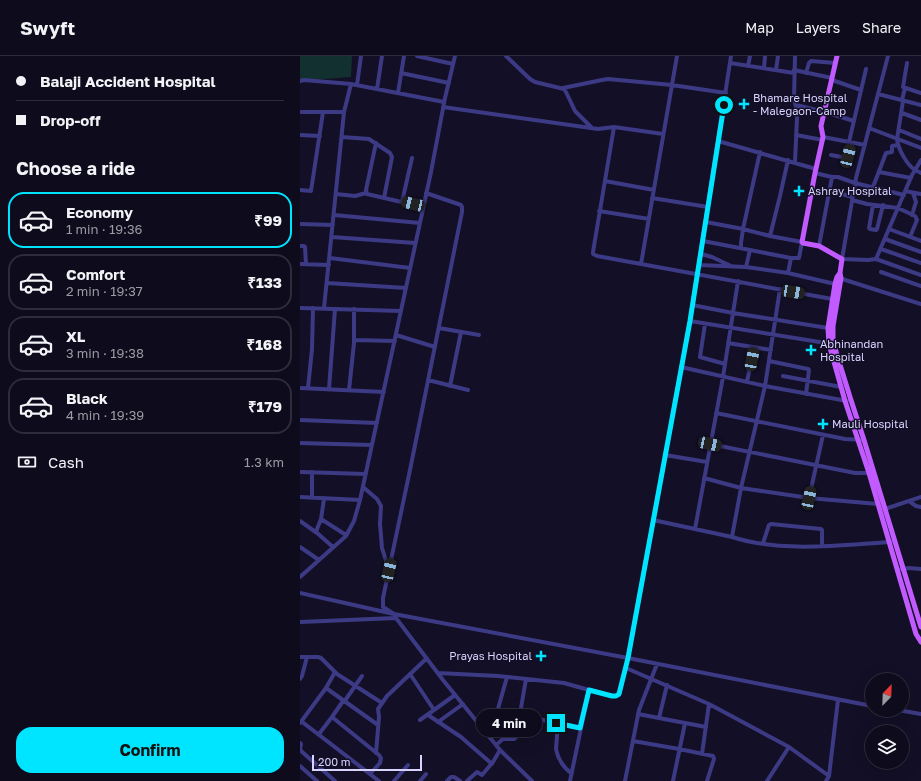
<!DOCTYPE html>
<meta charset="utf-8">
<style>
:root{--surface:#0e0b1c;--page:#1c1929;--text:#f1f3f6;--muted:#9b9ba3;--line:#2e2b3b;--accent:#00e5ff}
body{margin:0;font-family:"Golos Text",sans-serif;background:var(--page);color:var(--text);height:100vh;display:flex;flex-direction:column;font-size:15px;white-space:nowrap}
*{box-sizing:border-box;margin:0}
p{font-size:13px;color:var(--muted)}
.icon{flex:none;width:22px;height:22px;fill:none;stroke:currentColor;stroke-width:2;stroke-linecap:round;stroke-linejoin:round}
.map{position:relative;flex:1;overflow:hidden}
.sheet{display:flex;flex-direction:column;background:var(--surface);width:300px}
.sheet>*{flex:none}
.hud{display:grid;align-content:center;height:88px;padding:0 16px;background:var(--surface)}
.needle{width:26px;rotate:23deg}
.controls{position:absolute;left:565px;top:617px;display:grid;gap:8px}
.controls a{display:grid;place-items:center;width:44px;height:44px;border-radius:50%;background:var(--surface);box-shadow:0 4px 16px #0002,0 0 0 1px var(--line);font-size:20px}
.scale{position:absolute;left:12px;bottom:10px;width:110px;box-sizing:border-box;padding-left:4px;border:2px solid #d9d4ff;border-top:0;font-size:11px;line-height:14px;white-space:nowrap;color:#d9d4ff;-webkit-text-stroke:3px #130f26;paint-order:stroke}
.end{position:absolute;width:18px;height:18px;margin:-9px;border:5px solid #00e5ff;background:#111;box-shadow:0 0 0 2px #111}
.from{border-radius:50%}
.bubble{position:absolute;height:28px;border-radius:14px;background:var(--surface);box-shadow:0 4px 16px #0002,0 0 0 1px var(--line);font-size:13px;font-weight:700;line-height:28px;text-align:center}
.car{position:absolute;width:12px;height:24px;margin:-12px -6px;border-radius:5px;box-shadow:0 0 3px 1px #0007;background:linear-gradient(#222 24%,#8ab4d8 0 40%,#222 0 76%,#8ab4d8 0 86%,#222 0)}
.hud b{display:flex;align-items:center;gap:14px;height:38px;font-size:15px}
.hud b+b{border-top:1px solid var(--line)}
.hud i{width:10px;height:10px;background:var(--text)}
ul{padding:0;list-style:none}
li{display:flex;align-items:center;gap:12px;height:56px;margin:0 8px 6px;padding:0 8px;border:2px solid var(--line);border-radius:16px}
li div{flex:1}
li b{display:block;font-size:15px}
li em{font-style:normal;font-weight:700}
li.active{border-color:var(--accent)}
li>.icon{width:36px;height:36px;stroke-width:1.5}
h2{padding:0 16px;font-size:18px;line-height:48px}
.pay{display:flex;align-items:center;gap:10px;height:44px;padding:0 16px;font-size:15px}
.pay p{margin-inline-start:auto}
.button{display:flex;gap:8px;margin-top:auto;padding:8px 16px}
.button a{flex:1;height:46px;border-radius:16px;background:var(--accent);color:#111;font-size:16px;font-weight:700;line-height:46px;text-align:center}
header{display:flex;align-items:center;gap:24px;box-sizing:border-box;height:56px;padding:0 20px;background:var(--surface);border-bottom:1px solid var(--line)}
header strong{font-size:19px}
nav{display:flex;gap:22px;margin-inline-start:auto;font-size:14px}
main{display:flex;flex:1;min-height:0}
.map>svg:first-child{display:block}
.green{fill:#12302f}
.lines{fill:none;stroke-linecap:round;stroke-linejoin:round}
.minor{stroke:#3d3a85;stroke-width:4}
.major{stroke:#c25bff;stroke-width:5}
.route{stroke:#00e5ff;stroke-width:5}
.poi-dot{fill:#00e5ff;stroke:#130f26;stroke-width:1.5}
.labels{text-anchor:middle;stroke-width:3;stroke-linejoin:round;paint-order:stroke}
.poi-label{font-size:11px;fill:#d9d4ff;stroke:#130f26;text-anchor:start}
</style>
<header>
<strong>Swyft</strong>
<nav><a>Map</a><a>Layers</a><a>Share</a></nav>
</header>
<main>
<section class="sheet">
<div class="hud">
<b><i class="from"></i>Balaji Accident Hospital</b>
<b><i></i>Drop-off</b>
</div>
<h2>Choose a ride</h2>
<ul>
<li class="active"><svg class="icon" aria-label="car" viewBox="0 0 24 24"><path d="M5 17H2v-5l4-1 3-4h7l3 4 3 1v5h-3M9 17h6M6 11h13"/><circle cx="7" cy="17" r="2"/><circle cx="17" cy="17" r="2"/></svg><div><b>Economy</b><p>1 min · 19:36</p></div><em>₹99</em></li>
<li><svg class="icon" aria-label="car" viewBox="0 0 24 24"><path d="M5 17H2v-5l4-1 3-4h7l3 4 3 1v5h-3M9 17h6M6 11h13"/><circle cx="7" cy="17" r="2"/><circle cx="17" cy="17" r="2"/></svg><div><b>Comfort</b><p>2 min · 19:37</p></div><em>₹133</em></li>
<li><svg class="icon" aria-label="car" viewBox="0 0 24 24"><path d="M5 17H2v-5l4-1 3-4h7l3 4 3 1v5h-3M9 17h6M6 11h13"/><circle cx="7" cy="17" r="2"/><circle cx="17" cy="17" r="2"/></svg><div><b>XL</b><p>3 min · 19:38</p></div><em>₹168</em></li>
<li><svg class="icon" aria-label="car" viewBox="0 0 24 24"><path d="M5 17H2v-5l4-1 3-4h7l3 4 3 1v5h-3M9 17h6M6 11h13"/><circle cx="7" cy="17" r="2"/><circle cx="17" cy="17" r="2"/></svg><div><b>Black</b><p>4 min · 19:39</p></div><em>₹179</em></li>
</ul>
<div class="pay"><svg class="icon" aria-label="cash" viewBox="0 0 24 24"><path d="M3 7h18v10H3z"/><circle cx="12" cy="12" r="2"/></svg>Cash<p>1.3 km</p></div>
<div class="button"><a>Confirm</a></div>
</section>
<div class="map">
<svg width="621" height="725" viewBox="0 0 621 725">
<rect width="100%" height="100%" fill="#130f26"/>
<path class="green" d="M0,0H52L51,21L0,25Z"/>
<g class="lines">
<path class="minor" d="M117,0L153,8
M206,0L230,23L235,26L264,33L266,36L275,55L292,72
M377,0L341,208L532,243
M431,0L390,265L328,602L572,650
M588,0L556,122L542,203L568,204L576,203L621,219
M430,7L494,17
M607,7L603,31L621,37
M448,10L450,0
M464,12L465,0
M476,14L478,0
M494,14L532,22
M101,17L149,27
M506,17L509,7L511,5L535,7
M532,24L561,34
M0,25L4,24L51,28L144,46
M57,29L61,0
M263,32L302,24L308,23L372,29L426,37
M77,33L82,0
M98,37L104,0
M578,38L621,49
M602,44L605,32
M603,45L597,83C598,93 607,109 615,114C616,115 620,116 621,117
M496,49L525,56L554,65
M143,51L298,73L314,71L363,78
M0,56H44
M602,57L621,64
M314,71L293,196V198L297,200L341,208
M569,72L621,92
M599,74L621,83
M0,79L20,80
M496,79L523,84
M42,81L69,83L90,97L92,101L84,142
M523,81L565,89
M418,85L516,113
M549,86L566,13
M76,87L66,134L67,138L123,151
M460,96L443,173L470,180L502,186
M531,99L547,102L552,87
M495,106L497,62L496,51L494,43L495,0
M579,116L611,122
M515,117L532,121L519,190
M532,121H538L555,127L604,139
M305,125L354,134
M573,131L586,97L592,96V90L598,89
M0,134L11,135L23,56
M529,134L552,141
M605,135L621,138
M126,137L161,149L162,151V156L110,414L83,542V551L94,558L96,562L143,624L200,694L232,725
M36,138L55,140L66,137
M352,142L408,151
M552,144L567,148L598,152L615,160L617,164L610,181
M102,146L112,102
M573,149L569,172L570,173L576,174L577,173L583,149
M299,155L349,163
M34,159L120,167
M612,159L616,146L613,137
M406,166L443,173L441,187V192
M0,168L33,169
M589,173L621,185
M470,180L480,140L488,104
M32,181L115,187
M585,183L621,196
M403,185L450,194
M0,190H4L5,191L6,208
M581,193L621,207
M401,198L412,201L431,210
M30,202L110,212
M576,203L612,119L621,104
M0,208L29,209
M399,209L446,211L488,217L535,228
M446,211L450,194L491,202
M581,216L621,230
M488,217L491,202H499L502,186
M539,222L621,248
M27,227L106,232
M392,249L433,257L528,272
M0,252L101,255
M24,252L44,56L51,28
M390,265L532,288
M405,268L400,301L425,308
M139,272L179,279
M96,279L135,291
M54,284L95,285
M428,287L471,294
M469,305L508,313L509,314L506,338
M381,311L465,330L547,345
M483,320L541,331
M128,324L168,334
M447,326L454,291
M150,330L161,276
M0,332L84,336
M8,332L12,293L13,252
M29,333L35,253
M49,334L54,287V253
M416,357L545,383L564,384
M0,364L77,367
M0,387L72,389
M410,388L555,417H571
M365,399L407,406
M0,416L66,418
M404,422L441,432L509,442L578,448
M63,431L77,443L81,450L80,468L82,492L89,514
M0,441L60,444
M12,442V416
M509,442L523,379
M24,443L21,463L17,473L16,476L33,491
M609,445L616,450L621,451
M585,453L621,441
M21,463L46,479
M353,464L432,481L441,432L465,330L480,233
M0,465L17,477
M395,473L423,321L438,225
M432,481C482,497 539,489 591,486
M463,487L469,469L471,468L521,473L522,474V490
M0,491L19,504
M601,513L609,512L621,513
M0,521L46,480L54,465L60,444L131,116L145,42L155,0
M0,537L94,558L328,602L319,639L316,640H312L289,634L270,725
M0,566L96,562
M0,601H7L2,620L0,623
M7,601H18L21,602L37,618L82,647
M326,612L409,648L489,691L529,720
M138,617L198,620L264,627L289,634
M110,618L134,654
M26,632L35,616
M43,645L32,661L79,699L81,702L80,707L70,718
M44,646L62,620
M598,654L621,658
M338,658L406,671
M128,659L161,681L192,708
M220,659L280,672
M359,662L367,629
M120,664L155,639
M1,665L79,725
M138,666L163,648
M0,667L26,632L78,669
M258,667L256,693C258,703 263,711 271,717
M19,678L32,661
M190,681L207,621
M333,685L379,693L413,700L414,703L407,725
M0,687L1,688L0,693L1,695L35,725
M196,689L203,683H214L216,681L226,623
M76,697L79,661L78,653L87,640L126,603
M402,698L409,648
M0,710L17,725
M94,725L108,709
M120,725L126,718
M147,725L151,721H154L160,725
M167,725L177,716L182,719L193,706L200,694
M325,725L339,654L357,608
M373,725L385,667
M467,725L489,691
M526,725L529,720L538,644"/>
<path class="major" d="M537,0L521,70L523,81L515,117L502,186L503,187L519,190L542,203L540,217L541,222L533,270V286L550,341L564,384L621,571
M540,217L537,221L535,228L528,272L529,288L545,345L569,417L616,578L621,586"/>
</g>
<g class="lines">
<path class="route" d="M256,667L280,672L289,634L312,640H316L319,638L328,602L390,265L424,49"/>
</g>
<g class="poi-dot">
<path d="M442 42h4v4h4v4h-4v4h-4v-4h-4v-4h4z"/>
<path d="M497 129h4v4h4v4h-4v4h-4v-4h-4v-4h4z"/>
<path d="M509 288h4v4h4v4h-4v4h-4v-4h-4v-4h4z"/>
<path d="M521 362h4v4h4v4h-4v4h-4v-4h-4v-4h4z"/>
<path d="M239 594h4v4h4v4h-4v4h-4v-4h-4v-4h4z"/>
</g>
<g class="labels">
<g class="poi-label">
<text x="453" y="46">Bhamare Hospital<tspan x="453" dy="13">- Malegaon-Camp</tspan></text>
<text x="508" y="139">Ashray Hospital</text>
<text x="520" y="292">Abhinandan<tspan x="520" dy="13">Hospital</tspan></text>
<text x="532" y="372">Mauli Hospital</text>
<text x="232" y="604" text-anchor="end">Prayas Hospital</text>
</g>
</g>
</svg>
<div class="controls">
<a><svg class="needle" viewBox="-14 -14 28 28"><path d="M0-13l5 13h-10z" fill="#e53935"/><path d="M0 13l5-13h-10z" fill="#9b9ba3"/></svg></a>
<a><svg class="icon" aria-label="layers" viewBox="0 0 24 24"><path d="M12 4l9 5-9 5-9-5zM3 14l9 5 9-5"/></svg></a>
</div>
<div class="scale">200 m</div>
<i class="end from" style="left:424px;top:49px"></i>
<i class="end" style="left:256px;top:667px"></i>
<div class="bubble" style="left:176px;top:653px;width:66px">4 min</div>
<i class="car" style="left:548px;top:100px;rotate:14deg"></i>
<i class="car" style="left:113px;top:148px;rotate:283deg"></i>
<i class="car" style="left:493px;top:236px;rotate:100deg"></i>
<i class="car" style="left:452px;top:303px;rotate:11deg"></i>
<i class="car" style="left:410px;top:388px;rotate:102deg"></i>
<i class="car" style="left:509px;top:442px;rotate:12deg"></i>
<i class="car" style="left:89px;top:514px;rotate:13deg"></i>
</div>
</main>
